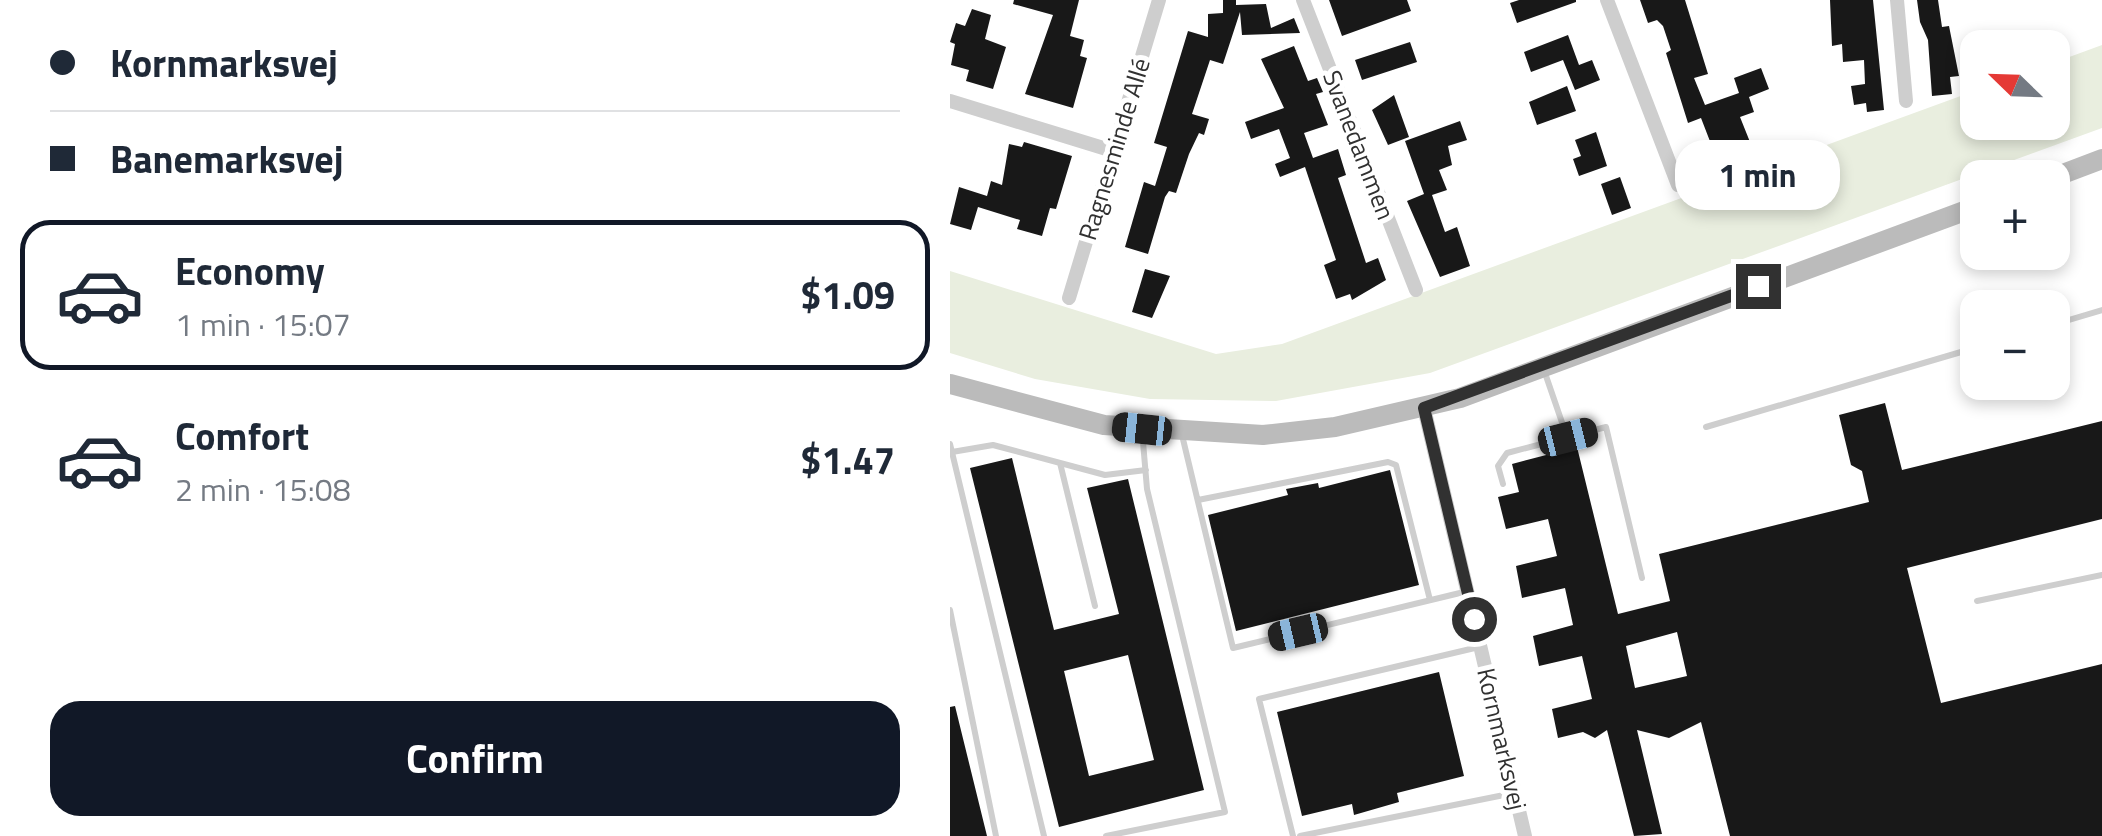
<!DOCTYPE html>
<meta charset="utf-8">
<style>
:root{--surface:#fff;--page:#f6f6f7;--text:#1f2937;--muted:#747a83;--line:#e0e1e3;--accent:#111827}
body{margin:0;font-family:"Titillium Web",sans-serif;background:var(--page);color:var(--text);height:100vh;display:flex;flex-direction:column;font-size:38px;white-space:nowrap}
*{box-sizing:border-box;margin:0}
p{font-size:32px;color:var(--muted)}
.icon{flex:none;width:55px;height:55px;fill:none;stroke:currentColor;stroke-width:2;stroke-linecap:round;stroke-linejoin:round}
.map{position:relative;flex:1;overflow:hidden}
.side{display:flex;flex-direction:column;background:var(--surface);width:950px}
.side>*{flex:none}
.hud{display:grid;align-content:center;height:220px;padding:0 50px;background:var(--surface)}
.needle{width:65px;rotate:293deg}
.fabs{position:absolute;left:1010px;top:30px;display:grid;gap:20px}
.fabs a{display:grid;place-items:center;width:110px;height:110px;border-radius:20px;background:var(--surface);box-shadow:0 5px 15px #0003;font-size:50px}
.end{position:absolute;width:45px;height:45px;margin:-22px;border:12px solid #313131;background:#fff;box-shadow:0 0 0 5px #fff}
.from{border-radius:50%}
.bubble{position:absolute;height:70px;border-radius:30px;background:var(--surface);box-shadow:0 5px 15px #0003;font-size:32px;font-weight:700;line-height:70px;text-align:center}
.car{position:absolute;width:30px;height:60px;margin:-30px -15px;border-radius:12px;box-shadow:0 0 8px 2px #0007;background:linear-gradient(#222 24%,#8ab4d8 0 40%,#222 0 76%,#8ab4d8 0 86%,#222 0)}
.hud b{display:flex;align-items:center;gap:35px;height:95px;font-size:38px}
.hud b+b{border-top:2px solid var(--line)}
.hud i{width:25px;height:25px;background:var(--text)}
ul{padding:0;list-style:none}
li{display:flex;align-items:center;gap:30px;height:150px;margin:0 20px 15px;padding:0 30px;border:5px solid transparent;border-radius:30px}
li div{flex:1}
li b{display:block;font-size:38px}
li em{font-style:normal;font-weight:700}
li.selected{border-color:var(--accent)}
li>.icon{width:90px;height:90px;stroke-width:1.5}
.cta{display:flex;gap:20px;margin-top:auto;padding:20px 50px}
.cta a{flex:1;height:115px;border-radius:30px;background:var(--accent);color:#fff;font-size:40px;font-weight:700;line-height:115px;text-align:center}
main{display:flex;flex:1;min-height:0}
.map>svg:first-child{display:block}
.green{fill:#e9eedf}
.building{fill:#181818;fill-rule:evenodd}
.lines{fill:none;stroke-linecap:round;stroke-linejoin:round}
.lane{stroke:#cecece;stroke-width:6}
.street{stroke:#cecece;stroke-width:14}
.secondary{stroke:#bbb;stroke-width:20}
.route{stroke:#313131;stroke-width:12}
.labels{text-anchor:middle;stroke-width:10;stroke-linejoin:round;paint-order:stroke}
.street-label{font-size:25px;fill:#313131;stroke:#fff}
</style>
<main>
<section class="side">
<div class="hud">
<b><i class="from"></i>Kornmarksvej</b>
<b><i></i>Banemarksvej</b>
</div>
<ul>
<li class="selected"><svg class="icon" aria-label="car" viewBox="0 0 24 24"><path d="M5 17H2v-5l4-1 3-4h7l3 4 3 1v5h-3M9 17h6M6 11h13"/><circle cx="7" cy="17" r="2"/><circle cx="17" cy="17" r="2"/></svg><div><b>Economy</b><p>1 min · 15:07</p></div><em>$1.09</em></li>
<li><svg class="icon" aria-label="car" viewBox="0 0 24 24"><path d="M5 17H2v-5l4-1 3-4h7l3 4 3 1v5h-3M9 17h6M6 11h13"/><circle cx="7" cy="17" r="2"/><circle cx="17" cy="17" r="2"/></svg><div><b>Comfort</b><p>2 min · 15:08</p></div><em>$1.47</em></li>
</ul>
<div class="cta"><a>Confirm</a></div>
</section>
<div class="map">
<svg width="1152" height="836" viewBox="0 0 1152 836">
<rect width="100%" height="100%" fill="#fff"/>
<path class="green" d="M1152,45V128L480,373L326,401L200,399L85,379L0,353V271L266,354L332,344L1027,90L1028,122H1102L1103,63Z"/>
<path class="building" d="M64,0H129L120,36L134,40L130,56L137,58L123,108L75,94L103,15L63,4Z
M273,0H286V5L316,4L321,28L344,18L350,33L292,35L290,12L273,64L260,60L242,114L259,119L254,135L249,133L239,154L226,193L219,191L215,197L198,254L175,247L194,182L205,186L217,147L204,143L238,31L258,37V14L273,13Z
M379,0H457L461,11L392,36Z
M569,0H626V2L567,23L560,3Z
M690,0H735L758,74L744,78L755,105L789,93L784,78L811,68L819,89L799,97L804,112L790,117L800,142L788,147L796,167L773,175L751,118L738,123L716,53L721,50L713,26L707,20L698,23Z
M880,0H923L934,110L917,112L916,103L904,105L901,86L915,84L914,60L893,62L892,44L882,46Z
M967,0H988L992,27L999,26L1009,76L1000,77L1002,94L982,96L978,40L970,22Z
M22,9L41,15L35,39L56,47L43,89L16,81L19,70L1,65L5,44L0,42L6,23L15,26Z
M618,35L629,65L642,60L650,80L625,90L613,60L581,72L574,52Z
M460,42L467,62L412,80L405,60Z
M344,46L358,81L367,78L373,92L366,94L378,125L354,133L363,158L388,149L396,175L388,178L416,263L428,258L436,280L402,300L400,294L386,299L374,265L386,260L355,167L330,177L325,164L340,158L329,129L301,139L295,122L334,108L311,59Z
M617,86L626,111L587,125L579,102Z
M444,95L459,137L438,145L422,110Z
M510,121L517,140L498,146L502,165L489,170L497,190L482,195L495,232L507,227L520,266L490,277L457,201L474,194L455,141Z
M646,132L657,166L629,176L623,159L631,156L625,140Z
M74,142L122,156L106,209L100,208L92,236L67,229L70,220L28,207L21,230L0,224L9,187L37,196L41,181L52,185L59,144L72,147Z
M670,177L681,208L662,215L651,184Z
M195,269L220,276L202,318L182,312Z
M935,403L952,470L1152,421V519L957,568L991,703L1152,664V836H780L751,722L719,738L687,730L712,834L684,836L657,730L645,738L633,732L608,738L602,709L642,699L632,656L589,666L583,636L623,625L615,588L572,598L566,566L607,556L598,519L556,529L548,497L569,492L562,464L627,447L668,614L720,601L709,554L919,502L912,471L901,465L889,415ZM727,632L737,676L685,688L676,646Z
M62,458L104,630L169,614L137,488L178,479L254,790L109,827L20,468ZM178,655L204,760L139,776L114,671Z
M440,470L469,585L286,631L258,515L338,495L336,489L368,483L369,488Z
M489,672L514,776L447,793L449,802L404,815L402,804L352,816L327,712Z
M5,706L37,836H0V707Z"/>
<g class="lines">
<path class="lane" d="M1102,325L1152,310
M595,373L617,437
M756,427L1028,347
M232,435L283,648L514,592
M0,444L94,836
M2,452L43,445L155,475L196,470
M110,463L145,606
M553,484L548,466L557,453L656,427L692,578
M248,500L438,462L446,465L480,600
M1027,601L1152,575
M0,610L46,836
M156,836L275,812L197,489L192,430
M343,836L309,699L529,647
M350,836L564,793"/>
<path class="street" d="M353,0L466,290
M657,0L728,185
M947,0L956,101
M0,101L163,151
M119,298L209,0
M474,408L575,836"/>
<path class="secondary" d="M1102,178L1152,159
M0,384L154,425L313,435L385,427L510,398L1028,206"/>
</g>
<g class="lines">
<path class="route" d="M524,619L474,408L808,286"/>
</g>
<g class="labels">
<g class="street-label">
<text transform="translate(409 145) rotate(69)" y="9">Svanedammen</text>
<text transform="translate(164 149) rotate(-73)" y="9">Ragnesminde Allé</text>
<text transform="translate(552 739) rotate(77)" y="9">Kornmarksvej</text>
</g>
</g>
</svg>
<div class="fabs">
<a><svg class="needle" viewBox="-14 -14 28 28"><path d="M0-13l5 13h-10z" fill="#e53935"/><path d="M0 13l5-13h-10z" fill="#747a83"/></svg></a>
<a>+</a>
<a>−</a>
</div>
<i class="end from" style="left:524px;top:619px"></i>
<i class="end" style="left:808px;top:286px"></i>
<div class="bubble" style="left:725px;top:140px;width:165px">1 min</div>
<i class="car" style="left:192px;top:429px;rotate:276deg"></i>
<i class="car" style="left:618px;top:437px;rotate:76deg"></i>
<i class="car" style="left:348px;top:632px;rotate:257deg"></i>
</div>
</main>
